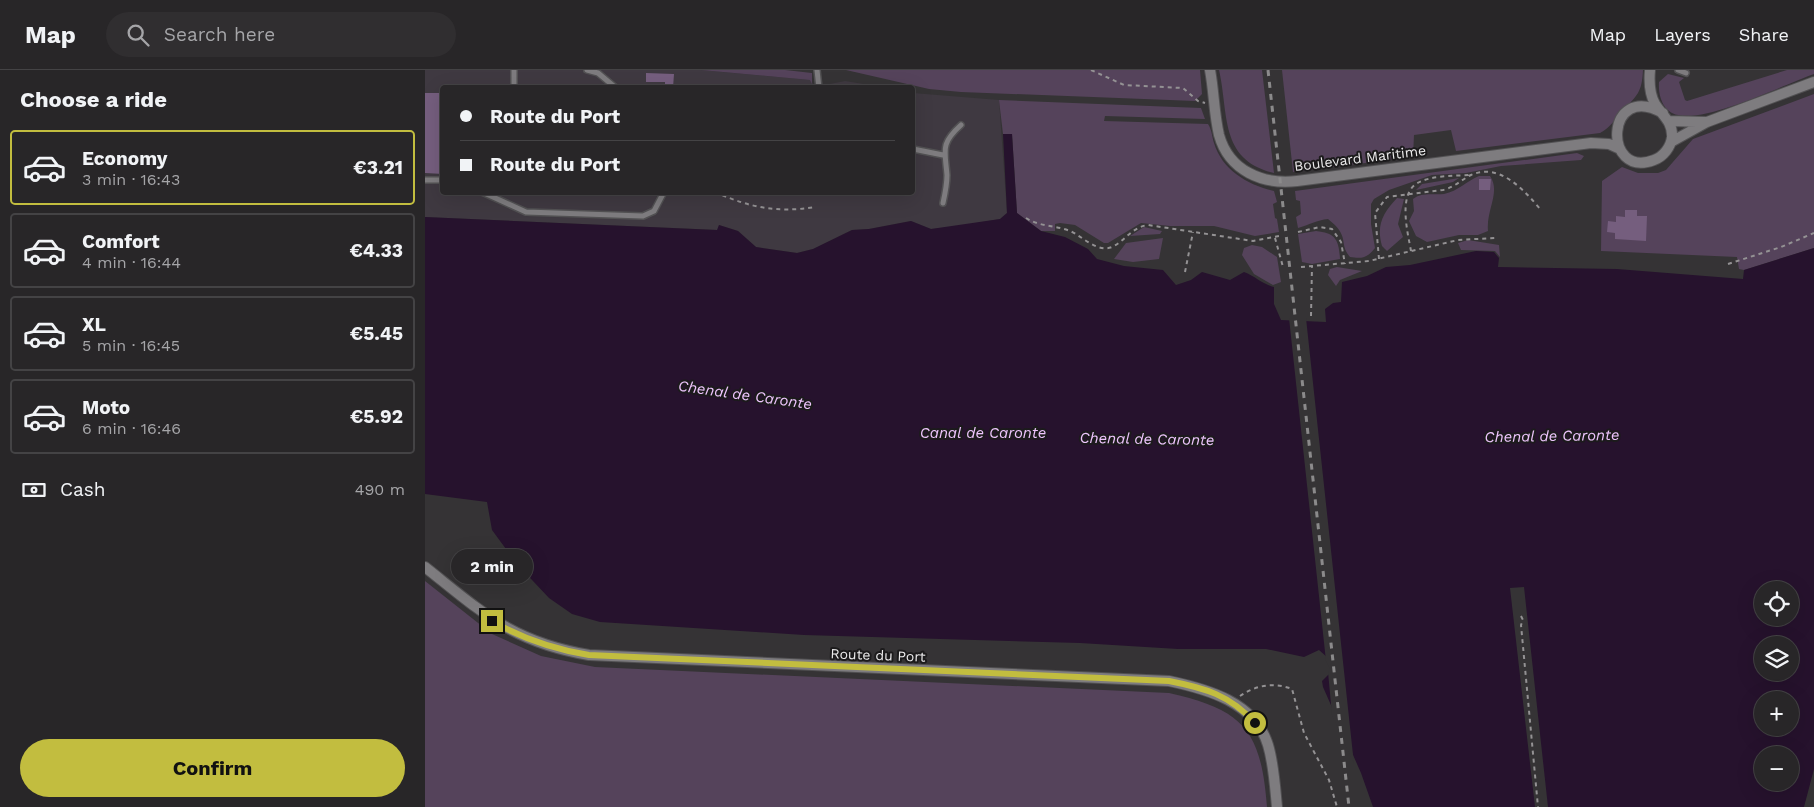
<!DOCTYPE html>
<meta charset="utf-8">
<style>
:root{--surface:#282628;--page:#302e30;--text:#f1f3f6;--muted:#a5a5a8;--line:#444345;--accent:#c2bd3f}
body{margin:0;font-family:"Work Sans",sans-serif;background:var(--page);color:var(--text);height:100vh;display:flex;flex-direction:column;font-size:19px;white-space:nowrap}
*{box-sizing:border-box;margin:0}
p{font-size:16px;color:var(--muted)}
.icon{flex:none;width:28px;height:28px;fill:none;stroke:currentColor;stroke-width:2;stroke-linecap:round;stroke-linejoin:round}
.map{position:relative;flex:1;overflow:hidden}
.sheet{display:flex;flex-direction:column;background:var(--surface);width:425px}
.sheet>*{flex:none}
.top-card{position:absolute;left:15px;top:15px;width:475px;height:110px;border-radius:5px;box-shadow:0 5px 20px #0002,0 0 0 1px var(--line);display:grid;align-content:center;height:110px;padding:0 20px;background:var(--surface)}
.tools{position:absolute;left:1329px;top:511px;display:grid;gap:10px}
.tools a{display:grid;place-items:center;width:45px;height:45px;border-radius:50%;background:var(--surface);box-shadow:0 5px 20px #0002,0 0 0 1px var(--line);font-size:25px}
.end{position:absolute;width:22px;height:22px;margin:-11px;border:6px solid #c2bd3f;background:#111;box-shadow:0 0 0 2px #111}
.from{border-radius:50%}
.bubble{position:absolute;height:35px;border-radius:18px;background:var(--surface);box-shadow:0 5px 20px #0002,0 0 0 1px var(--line);font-size:16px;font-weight:700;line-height:35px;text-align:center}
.top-card b{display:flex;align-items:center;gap:18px;height:48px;font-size:19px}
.top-card b+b{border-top:1px solid var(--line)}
.top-card i{width:12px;height:12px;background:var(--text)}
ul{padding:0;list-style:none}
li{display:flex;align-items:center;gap:15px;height:75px;margin:0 10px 8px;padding:0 10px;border:2px solid var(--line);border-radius:5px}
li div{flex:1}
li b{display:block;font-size:19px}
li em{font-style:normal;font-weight:700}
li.active{border-color:var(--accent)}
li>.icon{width:45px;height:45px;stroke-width:1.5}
h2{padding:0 20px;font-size:22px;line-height:60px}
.pay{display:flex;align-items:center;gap:12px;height:55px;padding:0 20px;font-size:19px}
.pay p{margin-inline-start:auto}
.button{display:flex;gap:10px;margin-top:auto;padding:10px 20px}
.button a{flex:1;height:58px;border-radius:30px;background:var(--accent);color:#111;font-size:20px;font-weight:700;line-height:58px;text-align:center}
header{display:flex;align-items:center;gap:30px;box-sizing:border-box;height:70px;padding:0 25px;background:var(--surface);border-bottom:1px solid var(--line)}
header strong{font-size:24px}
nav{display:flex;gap:28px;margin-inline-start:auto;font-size:18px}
.search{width:350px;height:45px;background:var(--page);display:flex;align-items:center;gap:12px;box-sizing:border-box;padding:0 18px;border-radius:28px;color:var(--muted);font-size:19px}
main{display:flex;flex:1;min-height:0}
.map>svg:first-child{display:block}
.built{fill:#3f3941}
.green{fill:#55435b}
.water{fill:#26122d;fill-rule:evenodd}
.pier{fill:#353335}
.building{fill:#755e7e}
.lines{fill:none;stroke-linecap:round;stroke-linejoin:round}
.service-casing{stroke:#525153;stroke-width:8}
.minor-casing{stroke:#525153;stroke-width:12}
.path{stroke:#949294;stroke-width:2;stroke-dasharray:4 4;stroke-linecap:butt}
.service{stroke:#7e7c7f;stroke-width:5}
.minor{stroke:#7e7c7f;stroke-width:10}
.rail{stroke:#8b8a8b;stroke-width:3;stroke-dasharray:6 6;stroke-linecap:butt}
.route{stroke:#c2bd3f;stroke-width:6}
.labels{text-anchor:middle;stroke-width:4;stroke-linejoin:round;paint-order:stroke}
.street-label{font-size:14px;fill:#ecebec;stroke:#1c1b1c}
.water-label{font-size:15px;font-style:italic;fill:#eec5fd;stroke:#1c1b1c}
</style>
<header>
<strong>Map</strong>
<div class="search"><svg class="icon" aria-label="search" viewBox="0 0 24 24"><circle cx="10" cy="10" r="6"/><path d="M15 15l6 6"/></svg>Search here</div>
<nav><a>Map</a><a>Layers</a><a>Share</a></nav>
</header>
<main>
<section class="sheet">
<h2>Choose a ride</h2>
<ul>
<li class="active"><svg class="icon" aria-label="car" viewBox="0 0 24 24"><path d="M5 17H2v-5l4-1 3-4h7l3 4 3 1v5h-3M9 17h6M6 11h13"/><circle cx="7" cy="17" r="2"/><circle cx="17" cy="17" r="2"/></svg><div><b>Economy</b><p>3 min · 16:43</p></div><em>€3.21</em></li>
<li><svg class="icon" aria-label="car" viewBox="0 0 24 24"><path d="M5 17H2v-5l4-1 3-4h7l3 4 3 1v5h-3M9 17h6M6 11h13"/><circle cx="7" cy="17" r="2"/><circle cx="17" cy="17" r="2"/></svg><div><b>Comfort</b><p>4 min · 16:44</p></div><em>€4.33</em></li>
<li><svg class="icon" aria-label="car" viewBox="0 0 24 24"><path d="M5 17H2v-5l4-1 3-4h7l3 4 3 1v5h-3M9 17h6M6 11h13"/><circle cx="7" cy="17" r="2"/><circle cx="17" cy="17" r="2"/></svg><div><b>XL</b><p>5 min · 16:45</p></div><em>€5.45</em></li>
<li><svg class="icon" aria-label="car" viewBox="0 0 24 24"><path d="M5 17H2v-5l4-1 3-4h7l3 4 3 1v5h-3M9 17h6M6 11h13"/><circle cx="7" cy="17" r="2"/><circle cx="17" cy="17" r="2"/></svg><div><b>Moto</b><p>6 min · 16:46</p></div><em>€5.92</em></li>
</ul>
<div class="pay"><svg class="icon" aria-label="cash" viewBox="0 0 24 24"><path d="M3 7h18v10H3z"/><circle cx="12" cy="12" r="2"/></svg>Cash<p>490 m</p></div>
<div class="button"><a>Confirm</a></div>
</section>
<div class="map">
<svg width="1389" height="737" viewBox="0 0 1389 737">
<rect width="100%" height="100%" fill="#353335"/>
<path class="built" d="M0,0H276L386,10L388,14L400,15L420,11L457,17L18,18V122H488V23L574,30L582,143L575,149L529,157L506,159L486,151L444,159L427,160L388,179L372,183L331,177L313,161L294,155L293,160L0,147Z"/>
<path class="green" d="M276,0H360L387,3V14L385,10Z
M421,0H775L777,24L770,31L536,22L504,19Z
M794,0H837L849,103C794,90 804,44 794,0Z
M857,0H1218C1217,23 1212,25 1198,41C1190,49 1186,57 1175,63L1031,81L1026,60L989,65L988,87L868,102Z
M1362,0H1389V4C1358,15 1284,52 1253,45C1238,42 1233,26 1234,12L1243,4L1259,8L1254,12L1260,30L1262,31Z
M1389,24V178L1319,200L1314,199L1312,187L1176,181L1177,111L1197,97L1213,103H1233L1241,100L1268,69Z
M574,30L776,38L780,49L680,46L679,51L783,54C787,60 787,67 789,73C797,100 823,115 849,121L852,132L848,134L850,148L852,149L854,162L830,166L789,156H745L716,153L683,173H679L650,155L635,153L630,154V161H616L592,143L587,64H578Z
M1152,83L1159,86L1156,90L1076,96L1041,103L1007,105L964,120L949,129L946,134V154L950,178C942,188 937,189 925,187C913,173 926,167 903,149C892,150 884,155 873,158L871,147L876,144L875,131L871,130L870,121Z
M1054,106H1065C1076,122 1061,140 1063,161L1053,165H1034L1002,172L991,166L984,151L989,141L988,129C996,122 1008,125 1019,124C1033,121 1042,111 1054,106Z
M1034,108L1028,112L991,120L997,114Z
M972,128L979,129L973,154L978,167L962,181L957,176C951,155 958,143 972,128Z
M719,157L737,161L735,164L705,166Z
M891,161C910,163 914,169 915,189L887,194L877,192L873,164Z
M738,168L734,189L708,192L689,189L701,173Z
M1043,170L1074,175L1075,187L1070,181L1036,180L1033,173Z
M827,175L837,177L852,187L856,212L848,215L829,204L817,185L819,178Z
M912,197L937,201L915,210L911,216L903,205L905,199Z
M0,511L67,564L116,586L170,597L744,623C819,640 836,660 842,737H0Z"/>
<path class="water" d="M578,64H587L592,143L616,161L640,167L663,179L672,189L699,196L738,200L751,215L766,210L777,202L805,210L819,202C830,206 837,214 849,217V234L856,250L901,252L900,239L908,233L916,232L917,212L942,206L961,197L985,195L1051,181L1069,182L1074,188L1073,197L1192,199L1318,209L1319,200L1389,178V699L1379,737H1123L1099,517L1085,518L1110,737H948L936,703L898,617L897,611L908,600L903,588L894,580L879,587L841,579H753L655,573L379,565L175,552L147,544L124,528L92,494L67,460L62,432L0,424V147L292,160L294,155L313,161L331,177L372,183L388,179L427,160L444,159L486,151L506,159L575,149L582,143ZM1338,520H1365V548H1338ZM1338,575H1365V602H1338ZM1338,630H1365V658H1338ZM1338,685H1365V712H1338Z"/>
<path class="pier" d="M864,248H881L929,694L907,645L903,602L905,599L901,591Z"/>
<path class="building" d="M221,3L249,4L248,18H240V12H221Z
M0,23H18V104L0,103Z
M1054,109H1066L1065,120H1054Z
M1200,140H1212V146H1222L1221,171L1190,169V163L1182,162L1183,151L1191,152V146L1200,147Z"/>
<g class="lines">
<defs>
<path id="service" d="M89,0V18
M162,0L173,3L191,18
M392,0L394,18
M1253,0L1261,3
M488,79L518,85
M0,110H18
M57,122L101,142L218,146L229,141L239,122
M518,133C520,124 522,114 522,105C520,80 515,74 536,55"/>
<path id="minor" d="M785,0C789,21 789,44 794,65C804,101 838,115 872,111L1166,73L1184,74L1195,79
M1225,0C1224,11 1224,23 1230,34C1237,45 1248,52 1247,67C1246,77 1238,87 1229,90C1177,110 1180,10 1238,43
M1244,51L1281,52
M1246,72L1282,52L1389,12
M0,497C58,543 87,572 164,585L744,611C782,619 830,632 843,675C849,695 850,717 852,737"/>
</defs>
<use href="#service" class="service-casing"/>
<use href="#minor" class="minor-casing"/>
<path class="path" d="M666,0L699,15L758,18L773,31L780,33
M290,122C326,138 352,143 391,137
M601,148C615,157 630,155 645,161C657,166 672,183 687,177C700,171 707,157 723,155L828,171L854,166
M873,162L895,157L907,159L916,172L920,194
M850,168L858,197
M986,181C983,164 973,126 991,114C1005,105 1029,106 1045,105
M954,189L950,143L962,127L1018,120C1030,117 1036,110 1046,105C1075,92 1100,121 1116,140
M1303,194L1356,177L1389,163
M876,197L944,191L1033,170L1070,168
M760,202L768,162
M886,246L887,196
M1096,546L1098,550L1096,555L1113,737
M815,626C831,615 849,612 867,619L879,663L904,710L912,737"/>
<use href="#service" class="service"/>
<use href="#minor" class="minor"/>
<path class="rail" d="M843,0L924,737"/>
</g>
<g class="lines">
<path class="route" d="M67,551C98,569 128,579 164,585L744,611C780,618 805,625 830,653"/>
</g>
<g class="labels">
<g class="street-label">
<text transform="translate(935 88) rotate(-7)" y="5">Boulevard Maritime</text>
<text transform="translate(453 585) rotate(2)" y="5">Route du Port</text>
</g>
<g class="water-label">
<text transform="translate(320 325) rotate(8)" y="5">Chenal de Caronte</text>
<text x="558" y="368">Canal de Caronte</text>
<text transform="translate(1127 366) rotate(-1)" y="5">Chenal de Caronte</text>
<text transform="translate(722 369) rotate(1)" y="5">Chenal de Caronte</text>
</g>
</g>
</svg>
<div class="tools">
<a><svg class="icon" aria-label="locate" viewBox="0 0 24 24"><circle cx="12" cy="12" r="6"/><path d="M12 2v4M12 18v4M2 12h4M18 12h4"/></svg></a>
<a><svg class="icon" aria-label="layers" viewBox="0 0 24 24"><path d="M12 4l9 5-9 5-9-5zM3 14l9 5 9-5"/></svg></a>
<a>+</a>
<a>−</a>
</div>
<i class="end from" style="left:830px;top:653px"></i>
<i class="end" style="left:67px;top:551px"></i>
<div class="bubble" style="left:26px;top:479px;width:82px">2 min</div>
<div class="top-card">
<b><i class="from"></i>Route du Port</b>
<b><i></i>Route du Port</b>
</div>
</div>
</main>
